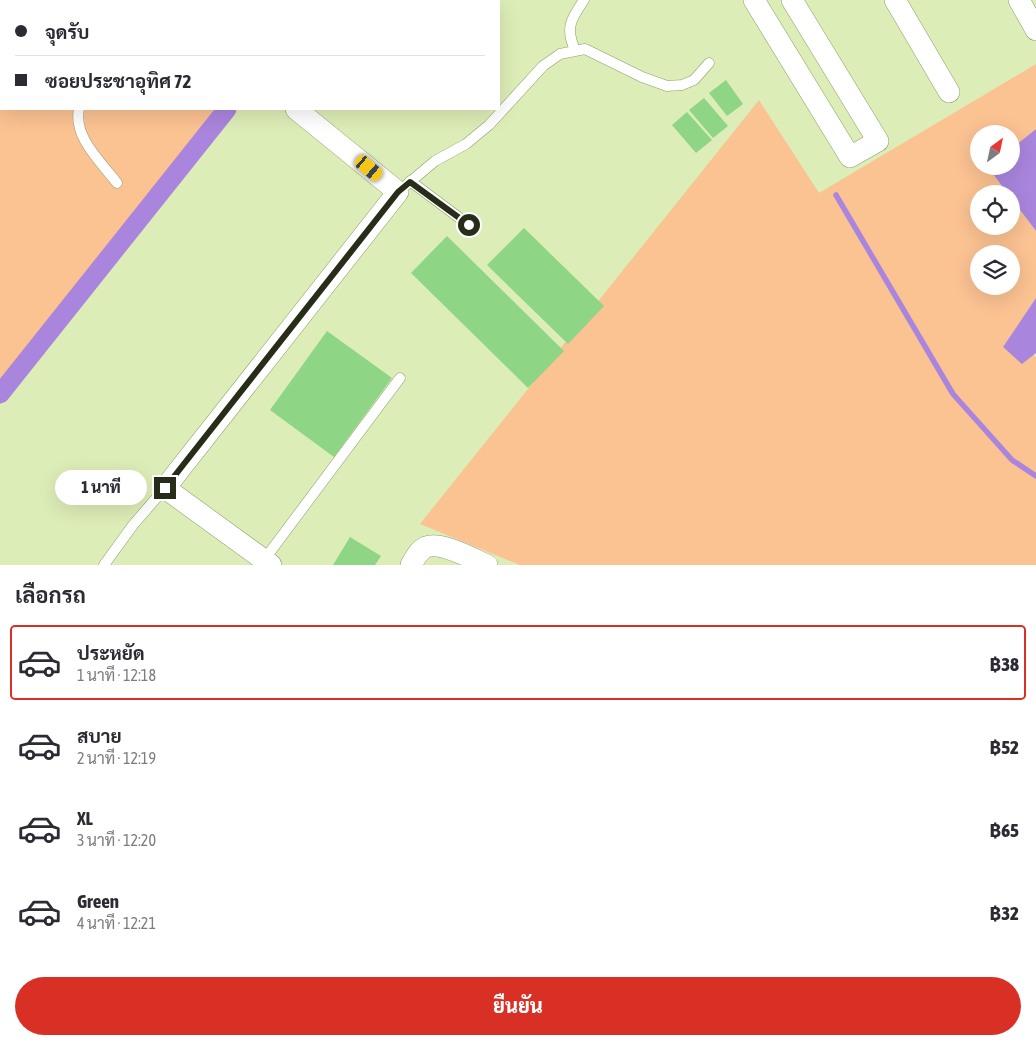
<!DOCTYPE html>
<html lang="th">
<meta charset="utf-8">
<style>
:root{--surface:#fff;--page:#f2f2f3;--text:#2b2b33;--muted:#7c7c81;--line:#e1e1e2;--accent:#d93025}
body{margin:0;font-family:"Asap Condensed",Sarabun,sans-serif;background:var(--page);color:var(--text);height:100vh;display:flex;flex-direction:column;font-size:19px;white-space:nowrap}
*{box-sizing:border-box;margin:0}
p{font-size:16px;color:var(--muted)}
.icon{flex:none;width:28px;height:28px;fill:none;stroke:currentColor;stroke-width:2;stroke-linecap:round;stroke-linejoin:round}
.map{position:relative;height:565px;overflow:hidden}
.side{display:flex;flex-direction:column;background:var(--surface);flex:1}
.side>*{flex:none}
.guide{position:absolute;left:0px;top:0px;width:500px;height:110px;box-shadow:0 5px 20px #0002;display:grid;align-content:center;height:110px;padding:0 15px;background:var(--surface)}
.needle{width:32px;rotate:33deg}
.fabs{position:absolute;left:970px;top:125px;display:grid;gap:10px}
.fabs a{display:grid;place-items:center;width:50px;height:50px;border-radius:50%;background:var(--surface);box-shadow:0 5px 20px #0002;font-size:25px}
.end{position:absolute;width:22px;height:22px;margin:-11px;border:6px solid #272d19;background:#fff;box-shadow:0 0 0 2px #fff}
.from{border-radius:50%}
.bubble{position:absolute;height:35px;border-radius:18px;background:var(--surface);box-shadow:0 5px 20px #0002;font-size:16px;font-weight:800;line-height:35px;text-align:center}
.car{position:absolute;width:15px;height:30px;margin:-15px -8px;border-radius:6px;box-shadow:0 0 4px 1px #0007;background:linear-gradient(#f5c518 24%,#345 0 40%,#f5c518 0 76%,#345 0 86%,#f5c518 0)}
.guide b{display:flex;align-items:center;gap:18px;height:48px;font-size:19px}
.guide b+b{border-top:1px solid var(--line)}
.guide i{width:12px;height:12px;background:var(--text)}
ul{padding:0;list-style:none}
li{display:flex;align-items:center;gap:15px;height:75px;margin:0 10px 8px;padding:0 5px;border:2px solid transparent;border-radius:5px}
li div{flex:1}
li b{display:block;font-size:19px}
li em{font-style:normal;font-weight:800}
li.on{border-color:var(--accent)}
li>.icon{width:45px;height:45px;stroke-width:1.5}
h2{padding:0 15px;font-size:22px;line-height:60px}
.action{display:flex;gap:10px;margin-top:auto;padding:10px 15px}
.action a{flex:1;height:58px;border-radius:30px;background:var(--accent);color:#fff;font-size:20px;font-weight:800;line-height:58px;text-align:center}
.map>svg:first-child{display:block}
.green{fill:#fbc292;fill-rule:evenodd}
.water{fill:#a985dd}
.lines{fill:none;stroke-linecap:round;stroke-linejoin:round}
.stream{stroke:#a985dd;stroke-width:5.5}
.canal{stroke:#a985dd;stroke-width:19}
.building{fill:#8ed585}
.lane-casing{stroke:#8e9d6a;stroke-width:11}
.street-casing{stroke:#8e9d6a;stroke-width:22}
.lane{stroke:#fff;stroke-width:10}
.street{stroke:#fff;stroke-width:21}
.route{stroke:#272d19;stroke-width:6}
</style>
<div class="map">
<svg width="1036" height="565" viewBox="0 0 1036 565">
<rect width="100%" height="100%" fill="#ddedb7"/>
<path class="green" d="M0,0L222,1H1V109H216L0,389Z
M1036,64V129L1011,149V134H979V166H987L1008,194H979V226H1011V198L1036,231V298L1003,347L1022,363L1033,355L1036,357V565H520L420,524L759,100L819,193ZM979,254H1011V286H979Z"/>
<path class="water" d="M1036,129V231L1011,198V194H1008L987,166H1011V149Z
M1036,298V353L1022,364L1003,347Z"/>
<g class="lines">
<path class="stream" d="M836,195L953,394L1012,460L1036,476"/>
<path class="canal" d="M313,1L314,0
M0,394L227,109"/>
</g>
<path class="building" d="M726,80L743,104L727,116L709,93Z
M704,98L728,126L713,138L689,110Z
M687,112L712,140L696,153L672,125Z
M524,228L604,306L568,344L487,265Z
M447,236L564,351L528,388L411,273Z
M327,331L392,378L334,457L270,410Z
M350,537L381,556L375,565H333Z"/>
<g class="lines">
<defs>
<path id="lane" d="M575,50C565,28 571,19 584,0
M79,109C73,137 101,162 117,183
M410,181L469,225
M398,192L435,161L466,144L489,125L543,66L560,54L585,49L642,77L667,86L682,85L694,80L709,63
M264,560L400,378
M104,565L133,525L165,488"/>
<path id="street" d="M234,0V1
M754,0L850,157L878,141L792,0
M895,0L949,92
M1019,0L1036,30
M271,565L165,488L398,192L296,109
M411,565C415,558 419,550 426,547C441,541 473,559 487,565"/>
</defs>
<use href="#lane" class="lane-casing"/>
<use href="#street" class="street-casing"/>
<use href="#lane" class="lane"/>
<use href="#street" class="street"/>
</g>
<g class="lines">
<path class="route" d="M165,488L398,192L410,182L469,225"/>
</g>
</svg>
<div class="fabs">
<a><svg class="needle" viewBox="-14 -14 28 28"><path d="M0-13l5 13h-10z" fill="#e53935"/><path d="M0 13l5-13h-10z" fill="#7c7c81"/></svg></a>
<a><svg class="icon" aria-label="locate" viewBox="0 0 24 24"><circle cx="12" cy="12" r="6"/><path d="M12 2v4M12 18v4M2 12h4M18 12h4"/></svg></a>
<a><svg class="icon" aria-label="layers" viewBox="0 0 24 24"><path d="M12 4l9 5-9 5-9-5zM3 14l9 5 9-5"/></svg></a>
</div>
<i class="end from" style="left:469px;top:225px"></i>
<i class="end" style="left:165px;top:488px"></i>
<div class="bubble" style="left:55px;top:470px;width:92px">1 นาที</div>
<i class="car" style="left:369px;top:168px;rotate:130deg"></i>
<div class="guide">
<b><i class="from"></i>จุดรับ</b>
<b><i></i>ซอยประชาอุทิศ 72</b>
</div>
</div>
<section class="side">
<h2>เลือกรถ</h2>
<ul>
<li class="on"><svg class="icon" aria-label="car" viewBox="0 0 24 24"><path d="M5 17H2v-5l4-1 3-4h7l3 4 3 1v5h-3M9 17h6M6 11h13"/><circle cx="7" cy="17" r="2"/><circle cx="17" cy="17" r="2"/></svg><div><b>ประหยัด</b><p>1 นาที · 12:18</p></div><em>฿38</em></li>
<li><svg class="icon" aria-label="car" viewBox="0 0 24 24"><path d="M5 17H2v-5l4-1 3-4h7l3 4 3 1v5h-3M9 17h6M6 11h13"/><circle cx="7" cy="17" r="2"/><circle cx="17" cy="17" r="2"/></svg><div><b>สบาย</b><p>2 นาที · 12:19</p></div><em>฿52</em></li>
<li><svg class="icon" aria-label="car" viewBox="0 0 24 24"><path d="M5 17H2v-5l4-1 3-4h7l3 4 3 1v5h-3M9 17h6M6 11h13"/><circle cx="7" cy="17" r="2"/><circle cx="17" cy="17" r="2"/></svg><div><b>XL</b><p>3 นาที · 12:20</p></div><em>฿65</em></li>
<li><svg class="icon" aria-label="car" viewBox="0 0 24 24"><path d="M5 17H2v-5l4-1 3-4h7l3 4 3 1v5h-3M9 17h6M6 11h13"/><circle cx="7" cy="17" r="2"/><circle cx="17" cy="17" r="2"/></svg><div><b>Green</b><p>4 นาที · 12:21</p></div><em>฿32</em></li>
</ul>
<div class="action"><a>ยืนยัน</a></div>
</section>
